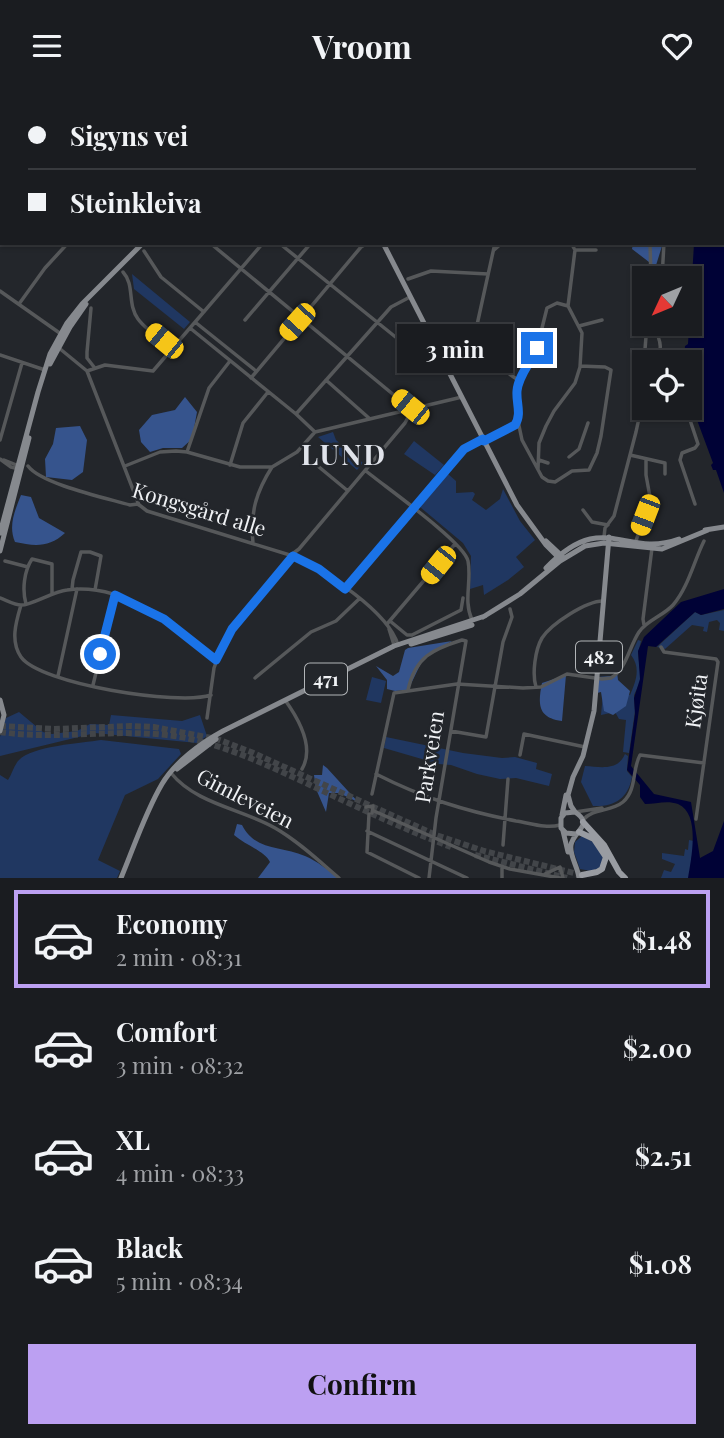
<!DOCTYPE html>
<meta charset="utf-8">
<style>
:root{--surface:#1a1c20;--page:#27292d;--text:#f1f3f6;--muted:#9fa1a5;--line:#383a3e;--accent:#bca0f2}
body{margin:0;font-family:"Playfair Display",serif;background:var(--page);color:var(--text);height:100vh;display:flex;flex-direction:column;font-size:26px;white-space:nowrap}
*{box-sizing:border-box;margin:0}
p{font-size:23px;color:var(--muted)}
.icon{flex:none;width:38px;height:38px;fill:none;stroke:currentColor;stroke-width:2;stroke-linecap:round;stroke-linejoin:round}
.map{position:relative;height:787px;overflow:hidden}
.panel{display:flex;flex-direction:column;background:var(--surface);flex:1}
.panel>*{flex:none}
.hud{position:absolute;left:0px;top:0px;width:724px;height:154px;box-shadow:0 2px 5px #0004,0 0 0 2px var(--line);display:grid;align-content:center;height:154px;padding:0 28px;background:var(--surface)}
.needle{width:46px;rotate:226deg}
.buttons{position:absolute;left:632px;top:175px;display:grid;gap:14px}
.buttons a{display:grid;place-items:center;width:70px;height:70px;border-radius:0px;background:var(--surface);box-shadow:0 2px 5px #0004,0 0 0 2px var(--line);font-size:35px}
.end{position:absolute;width:32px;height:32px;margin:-16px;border:9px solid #1a73e8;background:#fff;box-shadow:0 0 0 4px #fff}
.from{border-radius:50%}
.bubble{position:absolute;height:49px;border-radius:0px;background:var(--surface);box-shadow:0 2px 5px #0004,0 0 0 2px var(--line);font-size:23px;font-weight:700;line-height:49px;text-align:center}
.car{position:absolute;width:21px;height:42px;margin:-21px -10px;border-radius:9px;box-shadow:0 0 5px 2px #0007;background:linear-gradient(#f5c518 24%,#345 0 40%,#f5c518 0 76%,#345 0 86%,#f5c518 0)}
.hud b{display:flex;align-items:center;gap:24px;height:66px;font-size:26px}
.hud b+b{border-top:2px solid var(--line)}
.hud i{width:18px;height:18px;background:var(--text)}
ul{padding:12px 0 0;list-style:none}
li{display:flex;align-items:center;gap:21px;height:98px;margin:0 14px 10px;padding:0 14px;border:4px solid transparent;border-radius:0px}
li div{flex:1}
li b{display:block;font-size:26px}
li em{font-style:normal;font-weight:700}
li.active{border-color:var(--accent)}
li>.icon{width:63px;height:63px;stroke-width:1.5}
.cta{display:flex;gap:14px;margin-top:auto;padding:14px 28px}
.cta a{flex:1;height:80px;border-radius:0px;background:var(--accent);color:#111;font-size:28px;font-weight:700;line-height:80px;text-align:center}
header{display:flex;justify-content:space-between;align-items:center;height:91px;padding:0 28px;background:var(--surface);font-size:32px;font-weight:700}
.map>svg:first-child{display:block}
.green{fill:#203761}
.forest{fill:#36548d}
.water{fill:#000236}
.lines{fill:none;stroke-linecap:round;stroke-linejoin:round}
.highway-tunnel{stroke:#424549;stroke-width:6;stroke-dasharray:6 3;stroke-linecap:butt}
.minor{stroke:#56585a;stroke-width:3.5}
.major{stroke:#86898e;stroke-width:5}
.highway{stroke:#999ca2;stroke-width:6}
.route{stroke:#1a73e8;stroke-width:9}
.labels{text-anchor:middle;stroke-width:5;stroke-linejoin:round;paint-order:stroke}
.shield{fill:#23262b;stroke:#b2b5b8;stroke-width:2}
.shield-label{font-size:19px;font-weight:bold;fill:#f0f2f5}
.street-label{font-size:21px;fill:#f0f2f5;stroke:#23262b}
.district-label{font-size:28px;font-weight:bold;letter-spacing:2px;fill:#e0e3ea;stroke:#23262b}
</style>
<header><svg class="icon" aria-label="menu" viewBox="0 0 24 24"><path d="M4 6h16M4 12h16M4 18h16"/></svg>Vroom<svg class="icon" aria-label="heart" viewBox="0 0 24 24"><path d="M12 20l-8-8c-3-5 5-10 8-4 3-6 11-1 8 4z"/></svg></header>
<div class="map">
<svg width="724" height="787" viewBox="0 0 724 787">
<rect width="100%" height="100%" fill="#23262b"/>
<path class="green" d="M132,183L190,231L184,238L134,198Z
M333,341L336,349L363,372L357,379L318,346Z
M414,350L444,374L435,384L404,363Z
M448,383L456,390V402L473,401L475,403L472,409L486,419L500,408L503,398L520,430L535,449L516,466L524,476L508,489L484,504L483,494L470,498L471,465L463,452L420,416Z
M724,519V540L719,539L720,532L717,529L709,531L707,541L703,540L704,536L692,534L665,558L657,556L695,521L701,524Z
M638,549L641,550L638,562L641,589L634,604L635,620L629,662L623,661L626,629L619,628L615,621L601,624L603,602L616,595L630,604C636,590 641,577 631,564Z
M372,586L386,590L381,612L366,609Z
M19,621L43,641L52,643L77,640L90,633L109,634L111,624L182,630L200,624L207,645L197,652L95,642L0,665V646L6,627Z
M386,646L463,662L502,667L515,666L537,672L536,678L552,683L549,695L516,687L500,688L477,683L451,674L439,673L384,657Z
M101,649L179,658L181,663L158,688L125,704L98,769L120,780L117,787H0V684L8,689C12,683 14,674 19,669C32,655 82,652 101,649Z
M625,663L628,665L627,680L632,686C628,708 614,716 593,715L581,691L585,675C601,676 618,680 625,663Z
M582,745L593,751L603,766L602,776L591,780L580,778L574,761L575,751Z
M689,749L694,750L689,787H661L664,779L671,781L675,773L662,768V762L684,765L685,758L688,759Z"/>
<path class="forest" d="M633,152H663L652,187H648L649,171L632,158Z
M185,306L197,321L192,348L182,357H163L150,361L141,351L139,339L152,324L175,319Z
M80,335L87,349L83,381L72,389L46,386L45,368L53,353L56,337Z
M21,404L31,406L39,427L65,442C49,457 34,455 15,451C8,435 15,419 21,404Z
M452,550L424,566L408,599L395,600L387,598V589L376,575L393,585L399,581L405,559L408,557Z
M617,581L618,589L630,600L626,615L613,624L604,620L601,601L597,602V586L613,585Z
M566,584L562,630C537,627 538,612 542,592Z
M323,674L327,677L358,711L339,702H329L326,721L316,698L314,684H322Z
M237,733L242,734C256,761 281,754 305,765C317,770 328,779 339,787H258L270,771C265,760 245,754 234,744Z"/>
<path class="water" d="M723,55L724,57V402L716,379H713L711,374L713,372L697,329L701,327L690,290V271L684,270L685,255L688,253L694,153L723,152Z
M724,498V518L701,524L695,521L656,556L648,555L631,675L654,703L691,711L700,767L713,760L724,730V787H688C691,768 701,723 678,713C667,709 656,713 645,713L640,706V694L627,679L635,623L634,607L640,588L638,560L644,546L681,511Z"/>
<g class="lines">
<path class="highway-tunnel" d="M0,635L54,638L130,635L154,636L217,648L251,661L436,744L484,760L582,784
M0,641C62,650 124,635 186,647C230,656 269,675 310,694C357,716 403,738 451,756
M475,764L567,787"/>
<path class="minor" d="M97,0L101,2
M324,0L333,2
M426,0H449
M461,0L521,2
M603,0L604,2
M86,2L89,0
M115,2L117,0
M136,2L137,0
M220,2L222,0
M540,2H544
M555,2L557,0
M676,2L677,0
M719,2V0
M0,105L2,106
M0,139L2,137
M210,152L412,319L405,332L299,458L291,464
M279,152L398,248L416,256L432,259
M495,152L477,234V245L489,269L518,289
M650,152L651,187
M494,159L502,152
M575,159H596
M144,160L161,186L204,221
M123,181C135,194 127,213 138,228C146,239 162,249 173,257
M662,187L664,152
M408,188L431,180L488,183
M0,200L61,243
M19,213L45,177L68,152
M568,215L557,212L547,217L537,257L517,295L518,330L522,349L542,386L548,390L555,391L572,380L589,379L597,362L601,345L611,279L605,276L580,275
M91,217L87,261V267L94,276
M245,229L311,152
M195,231L256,280
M579,235L602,229
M190,237L296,323L315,341
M59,257L87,280L139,414
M645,263L656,262L660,258C662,250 655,243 656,233
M0,264L45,279
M644,271L647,233
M87,280L105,274L153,280L263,152
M251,287L361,156L368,152
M326,289L370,328
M686,317L698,353L695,357L682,362L680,369L695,413
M296,323L391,216L410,206
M0,349L22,272
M484,350L512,336L518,330
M187,361L209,297L230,270
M630,364L665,372V383
M569,366L579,358L588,332
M0,368L11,376L19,378
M4,369L19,375
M539,369L548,372
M230,374L243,332L268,301
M28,375C41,393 106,407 130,414L138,413L147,420L293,465C325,480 388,520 398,554
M125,375L160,361L176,360L187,361L240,376H272L297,361L315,341L462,306
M319,376L348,400
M538,378L539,352L546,335L554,320L575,292L580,276L582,242L568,215L575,159L571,152
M366,380C384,395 464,451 468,470C472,490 463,509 472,529
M583,419L592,431L608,434
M604,446L605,437L614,425L636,341L642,313L644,274
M636,450L650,406L646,384V368
M253,452C250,422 256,401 272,376
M5,470L28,476
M346,497L457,365L470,353L483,348
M72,498L73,489L81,461H90L101,465L95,499
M0,507C6,509 15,514 21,514C30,515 54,500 67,499C124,491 176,535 216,569
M26,513C22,499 24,480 32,468L52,473V503
M21,514C16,531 10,550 21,566C40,593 179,615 211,604
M390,530L407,544H412L461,519L463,507
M387,533L455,453
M644,534L643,528L652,457
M389,538L394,554
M661,556L664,561L716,568L718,571L696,728
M58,585L77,498
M255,587L311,541L336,530L359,508
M93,594L115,504
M536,596C532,583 535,559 542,547C551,533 586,510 603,510
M408,599C415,566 433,558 462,549L466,550L436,727L429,787
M285,609C298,627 315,656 302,678
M207,627L214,577L224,550L293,465
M451,640L486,646L503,551L512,526L510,518
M520,664L524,643L585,656
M171,682C196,713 242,718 275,737C298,750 319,770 339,787
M376,683C423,707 465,720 516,730C530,732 546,738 560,734
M372,703L394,602L457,593L523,597L541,596L567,583L602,588L611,587C627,577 629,556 639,541C647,529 663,525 673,514C688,497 694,470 704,450
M366,716L373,715L372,722
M374,720L489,771L510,778L560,787
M575,721L602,717
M369,723L367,761L419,787
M583,729C593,717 611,721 623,711C637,699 632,678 640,664L704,672
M367,740L467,787
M503,754L508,688
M545,783L560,776L563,787
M502,787V776"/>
<path class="major" d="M303,0L305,2
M309,0L311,2
M295,2L298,0
M383,152L517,414L546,454L558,466L563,468
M50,273L70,236L86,213
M705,439L724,436
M0,442L38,301L50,263L67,232L82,213L143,152
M546,450L562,465
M0,460L29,347
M546,477C604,417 624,468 679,448
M483,526L520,503L560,470L585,455L604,452L662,458L708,439
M411,553L472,534
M0,609L4,624L0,640
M177,678L216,648
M575,721L571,715L568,704L573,686L583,665L594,620L609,446
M562,724L566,704
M563,740L568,761
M576,743L566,742L561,737V727L565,722L575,721C595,734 573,740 571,754C569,764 578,776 579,787
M121,787C134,756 145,722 162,693C175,671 201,652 223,640L394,555L485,525"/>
<path class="highway" d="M583,731L604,754L619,781L625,787
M579,741L594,748L606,766L602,778L597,781L582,784"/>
</g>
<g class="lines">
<path class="route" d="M100,563L115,504L164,528L216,569L232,538L293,465L319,478L345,498L464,358L483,348L484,350L515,334C522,323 516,312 517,300C518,285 531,271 537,257"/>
</g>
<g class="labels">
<g class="shield">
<rect x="576" y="550.5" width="46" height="31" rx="5"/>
<rect x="305" y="572.5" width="42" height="31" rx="5"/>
</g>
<g class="shield-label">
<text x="599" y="573">482</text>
<text x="326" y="595">471</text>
</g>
<g class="street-label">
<text transform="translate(199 419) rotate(17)" y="7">Kongsgård alle</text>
<text transform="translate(697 610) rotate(-82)" y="7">Kjøita</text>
<text transform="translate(430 666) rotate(-81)" y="7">Parkveien</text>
<text transform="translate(245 708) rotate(27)" y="7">Gimleveien</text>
</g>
<g class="district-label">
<text x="344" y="374">LUND</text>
</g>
</g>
</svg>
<div class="buttons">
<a><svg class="needle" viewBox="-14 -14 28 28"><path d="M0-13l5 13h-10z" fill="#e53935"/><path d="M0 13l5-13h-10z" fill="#9fa1a5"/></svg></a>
<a><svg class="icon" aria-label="locate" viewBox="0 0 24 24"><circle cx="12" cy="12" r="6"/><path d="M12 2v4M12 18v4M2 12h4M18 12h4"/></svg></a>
</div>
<i class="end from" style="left:100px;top:563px"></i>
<i class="end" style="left:537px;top:257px"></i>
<div class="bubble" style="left:397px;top:233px;width:116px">3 min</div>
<i class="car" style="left:297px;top:231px;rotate:222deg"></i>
<i class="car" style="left:164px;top:250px;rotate:309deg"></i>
<i class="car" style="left:410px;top:316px;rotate:309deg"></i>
<i class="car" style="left:645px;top:424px;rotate:201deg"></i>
<i class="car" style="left:438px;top:474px;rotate:219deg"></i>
<div class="hud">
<b><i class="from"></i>Sigyns vei</b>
<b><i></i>Steinkleiva</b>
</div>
</div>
<section class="panel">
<ul>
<li class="active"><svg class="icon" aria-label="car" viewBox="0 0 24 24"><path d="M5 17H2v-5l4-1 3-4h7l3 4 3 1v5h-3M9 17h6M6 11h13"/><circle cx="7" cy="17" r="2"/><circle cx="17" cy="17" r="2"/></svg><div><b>Economy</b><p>2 min · 08:31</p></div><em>$1.48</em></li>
<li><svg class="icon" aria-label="car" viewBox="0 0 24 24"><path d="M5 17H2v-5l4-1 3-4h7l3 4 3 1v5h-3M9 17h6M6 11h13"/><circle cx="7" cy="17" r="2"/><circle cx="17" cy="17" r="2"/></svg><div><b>Comfort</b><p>3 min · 08:32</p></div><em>$2.00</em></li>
<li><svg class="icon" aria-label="car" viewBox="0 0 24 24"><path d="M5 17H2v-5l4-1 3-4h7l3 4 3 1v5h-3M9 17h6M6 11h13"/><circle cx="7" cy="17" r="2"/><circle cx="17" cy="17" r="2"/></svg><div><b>XL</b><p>4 min · 08:33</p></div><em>$2.51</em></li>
<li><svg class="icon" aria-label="car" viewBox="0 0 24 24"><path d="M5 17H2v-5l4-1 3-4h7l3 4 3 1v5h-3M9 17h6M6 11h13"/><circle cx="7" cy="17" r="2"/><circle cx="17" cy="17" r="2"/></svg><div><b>Black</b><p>5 min · 08:34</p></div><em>$1.08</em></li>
</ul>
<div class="cta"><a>Confirm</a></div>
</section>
